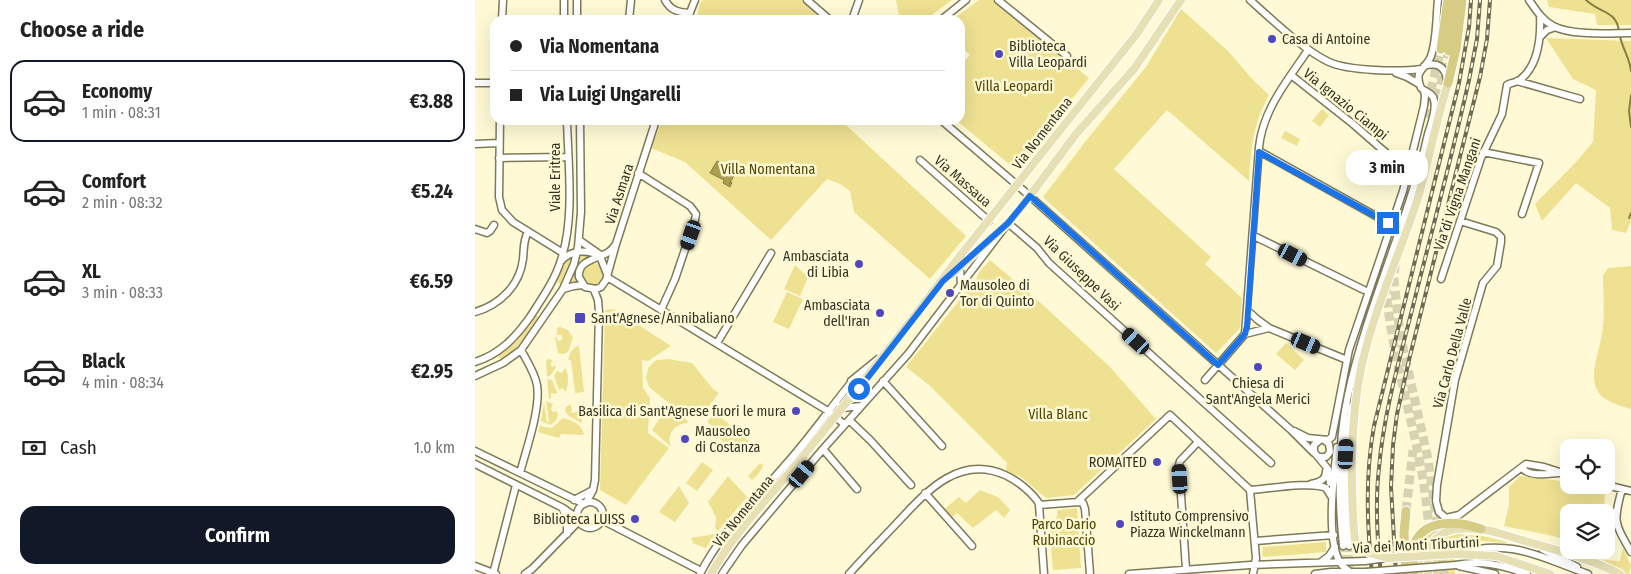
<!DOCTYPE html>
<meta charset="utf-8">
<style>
:root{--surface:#fff;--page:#f6f6f6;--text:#222;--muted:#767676;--line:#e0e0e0;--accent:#111827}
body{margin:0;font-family:"Fira Sans Condensed",sans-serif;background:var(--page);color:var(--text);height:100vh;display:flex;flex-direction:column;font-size:19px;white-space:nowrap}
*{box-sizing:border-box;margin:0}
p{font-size:16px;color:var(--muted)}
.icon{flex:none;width:28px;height:28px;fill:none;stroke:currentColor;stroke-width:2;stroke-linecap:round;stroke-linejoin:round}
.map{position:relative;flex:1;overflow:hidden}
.sheet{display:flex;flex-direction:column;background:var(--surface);width:475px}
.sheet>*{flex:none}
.guide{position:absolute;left:15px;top:15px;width:475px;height:110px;border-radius:15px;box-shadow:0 5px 20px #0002;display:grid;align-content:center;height:110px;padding:0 20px;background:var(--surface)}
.fabs{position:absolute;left:1085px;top:439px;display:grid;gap:10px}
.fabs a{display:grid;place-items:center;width:55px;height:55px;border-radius:10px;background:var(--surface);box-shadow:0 5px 20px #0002;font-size:25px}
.end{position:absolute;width:22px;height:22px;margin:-11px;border:6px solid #1a73e8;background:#fff;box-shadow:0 0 0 2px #fff}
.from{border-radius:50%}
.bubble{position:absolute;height:35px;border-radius:15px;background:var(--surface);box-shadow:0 5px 20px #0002;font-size:16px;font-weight:700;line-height:35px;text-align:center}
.car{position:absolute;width:15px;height:30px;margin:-15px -8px;border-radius:6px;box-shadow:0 0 4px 1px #0007;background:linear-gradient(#222 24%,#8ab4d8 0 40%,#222 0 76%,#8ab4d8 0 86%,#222 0)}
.guide b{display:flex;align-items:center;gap:18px;height:48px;font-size:19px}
.guide b+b{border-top:1px solid var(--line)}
.guide i{width:12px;height:12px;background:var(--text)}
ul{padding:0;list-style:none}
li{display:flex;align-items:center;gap:15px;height:82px;margin:0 10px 8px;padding:0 10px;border:2px solid transparent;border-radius:15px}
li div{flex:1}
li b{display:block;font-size:19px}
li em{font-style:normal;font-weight:700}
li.active{border-color:var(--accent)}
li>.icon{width:45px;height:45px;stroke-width:1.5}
h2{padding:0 20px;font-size:22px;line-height:60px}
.pay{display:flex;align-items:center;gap:12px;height:55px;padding:0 20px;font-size:19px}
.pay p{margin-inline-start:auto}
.cta{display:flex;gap:10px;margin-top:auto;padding:10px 20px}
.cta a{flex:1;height:58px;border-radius:15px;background:var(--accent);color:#fff;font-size:20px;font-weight:700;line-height:58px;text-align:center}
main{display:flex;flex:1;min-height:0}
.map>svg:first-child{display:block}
.green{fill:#eee192}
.water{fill:#ab9e4e;stroke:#877e41}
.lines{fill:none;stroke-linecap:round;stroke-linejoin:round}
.stream{stroke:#877e41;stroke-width:2}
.minor-tunnel{stroke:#d6d2b2;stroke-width:6;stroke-dasharray:6 3;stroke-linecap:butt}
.highway-tunnel{stroke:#d6d2b2;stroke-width:9;stroke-dasharray:9 4.5;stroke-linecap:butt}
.minor-casing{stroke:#7e7958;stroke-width:9}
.major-casing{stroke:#fff;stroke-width:10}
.highway-casing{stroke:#fff;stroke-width:11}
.minor{stroke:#fff;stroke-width:6}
.major{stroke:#e7e0b5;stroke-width:8}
.highway{stroke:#d7cc83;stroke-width:9}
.rail-casing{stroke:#6d6a55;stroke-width:4}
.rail{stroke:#fffad5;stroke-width:2;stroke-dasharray:5.5;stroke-linecap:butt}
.minor-bridge-casing{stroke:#7e7958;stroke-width:9;stroke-linecap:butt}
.major-bridge-casing{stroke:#fff;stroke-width:10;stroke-linecap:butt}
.minor-bridge{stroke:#fff;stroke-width:6}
.major-bridge{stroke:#e7e0b5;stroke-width:8}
.route{stroke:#1a73e8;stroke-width:6}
.poi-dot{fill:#4f47be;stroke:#fffad5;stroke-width:2}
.labels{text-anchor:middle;stroke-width:5;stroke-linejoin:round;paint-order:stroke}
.poi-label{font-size:14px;fill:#343224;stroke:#fffad5;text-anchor:start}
.park-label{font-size:14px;fill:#4e4501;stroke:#fffad5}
.street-label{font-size:14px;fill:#343224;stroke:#fffad5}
</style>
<main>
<section class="sheet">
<h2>Choose a ride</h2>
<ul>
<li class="active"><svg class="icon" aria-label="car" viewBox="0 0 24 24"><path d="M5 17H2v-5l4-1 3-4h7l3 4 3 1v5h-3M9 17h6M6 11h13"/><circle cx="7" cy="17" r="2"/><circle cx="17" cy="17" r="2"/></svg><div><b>Economy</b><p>1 min · 08:31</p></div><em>€3.88</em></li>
<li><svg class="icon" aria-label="car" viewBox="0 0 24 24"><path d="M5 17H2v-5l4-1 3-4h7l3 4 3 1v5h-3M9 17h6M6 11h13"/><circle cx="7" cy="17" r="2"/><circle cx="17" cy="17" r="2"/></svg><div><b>Comfort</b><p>2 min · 08:32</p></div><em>€5.24</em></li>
<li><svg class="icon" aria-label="car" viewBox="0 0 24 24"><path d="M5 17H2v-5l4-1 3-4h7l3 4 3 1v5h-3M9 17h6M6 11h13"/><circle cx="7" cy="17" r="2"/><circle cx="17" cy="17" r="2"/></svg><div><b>XL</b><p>3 min · 08:33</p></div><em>€6.59</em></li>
<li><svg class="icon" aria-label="car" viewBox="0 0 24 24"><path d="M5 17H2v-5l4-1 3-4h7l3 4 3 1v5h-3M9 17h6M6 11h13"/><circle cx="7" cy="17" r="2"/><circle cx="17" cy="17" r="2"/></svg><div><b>Black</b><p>4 min · 08:34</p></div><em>€2.95</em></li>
</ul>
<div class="pay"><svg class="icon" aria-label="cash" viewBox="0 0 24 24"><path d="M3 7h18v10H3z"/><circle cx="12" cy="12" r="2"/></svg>Cash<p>1.0 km</p></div>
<div class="cta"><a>Confirm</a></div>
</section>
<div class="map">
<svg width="1156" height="574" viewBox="0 0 1156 574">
<rect width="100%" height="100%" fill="#fffad5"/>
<path class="green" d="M228,0H327L350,20H221L225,3Z
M421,0H477L450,20H425Z
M504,0H518L614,78L540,169L481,120H485V65L495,55L485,46V20H477Z
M1072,0H1156V25H1122L1120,14L1074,7Z
M706,9L753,51L779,81L794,95C778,125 776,147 774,181L692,110L639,169L736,257L730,264L767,298L765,328L741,353L568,197L610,142L671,67Z
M1071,38L1156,41V221L1151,233L1137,230L1135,208L1101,183L1067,221L1060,204L1100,163L1118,142L1121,90L1098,79Z
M847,109L854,115L845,127L837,121Z
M187,120H375L371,125L491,236L455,279L379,212L375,191L365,184L352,179L296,240L210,162L176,148Z
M810,131L825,139L822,146L806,138Z
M105,254L117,256C104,264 99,265 102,282L93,284L92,283Z
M98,255V259L86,284L80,281L91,259Z
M515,260L568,305L635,367L681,419L599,495L571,498L545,476L535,474L531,470L532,463L454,385L431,367L490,293C497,290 500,284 502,277C504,271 511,265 515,260Z
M106 274a11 11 0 1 1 22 0a11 11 0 1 1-22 0Z
M320,265L333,277L325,296L309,289Z
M1156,266V409C1149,407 1141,405 1134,401C1107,388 1124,355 1127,334C1130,315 1128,294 1128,275L1133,268Z
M312,292L328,299L314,329L298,322Z
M139,309L196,346L173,361L167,360L168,388L175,398L173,433L194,448L151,505L125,490L130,310Z
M60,315L65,318C53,335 43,348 26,360L23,356L42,341Z
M85,327L93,330L98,338L93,352L88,354L83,353L80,337H82L83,341L87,340V335H82V328Z
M811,343L829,360L820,370L801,354Z
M104,346L109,392L100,393L96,360H93L95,353L100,347Z
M75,359L78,361L76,362V366L78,367L79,365L81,367L76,375L72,377L71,360Z
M193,359L217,363L238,389L244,393L226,416H210L174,387L171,378L173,368L181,360Z
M90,368C94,374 94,387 90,392L88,388L84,390L79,376L82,371L87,373Z
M72,379L77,380L82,392L81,394L76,393V398L74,399Z
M71,401L78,404L76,409L78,412L81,411L83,413L82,419L76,425L66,421L69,402L72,422H74Z
M96,404L97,413L102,412V409L106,410L107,422L106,423L94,416L90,411L91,407Z
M193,406L213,421L212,423C199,424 191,435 196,447L177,430Z
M246,406L253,412L245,423L248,419L274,441L263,454L237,432L240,428L232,422Z
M88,418C97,420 108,425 109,435L86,434L84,438L63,432L65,426L77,428Z
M227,462L238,470L222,491L211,483Z
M285,463L288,465C286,472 282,476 277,480L273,476Z
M253,476L272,497L243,531L240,528L241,517L233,502Z
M1045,476L1094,482V485H1107L1130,490L1129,512H1094V541L1078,536L1029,526L1034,505V487Z
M204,486L214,503L200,522L184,512Z
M505,490L523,497L535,510L529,518L521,510L498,528L482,513L475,519L467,511L484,497L491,503Z
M602,508L606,568L578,570L574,523C582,521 583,517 582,510Z
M961,529H968C949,541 948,553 950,574H943C942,551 938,541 961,529Z
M241,534L231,548L217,543L218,541L215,538Z
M983,534L1008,536L1032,542L1030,543L1009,541L978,543L980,574H956C955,552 959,537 983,534Z
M851,542V552L789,557L787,555L788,547Z
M1148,548L1156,566L1154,574H1148L1150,572L1128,560L1145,561Z"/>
<path class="water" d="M242,161L248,164L247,169L259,176L254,184L257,182L255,187L248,183L249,180L235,173Z"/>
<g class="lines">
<path class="stream" d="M1111,0C1126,14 1141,10 1144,31
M1145,36C1147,48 1155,58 1156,71
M1156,95L1154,111L1156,127
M1154,218L1156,213"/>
<path class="minor-tunnel" d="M868,546L869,565
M874,546L876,574"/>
<path class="highway-tunnel" d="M959,111L974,51
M949,117L966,49
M915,250L931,190
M920,264L919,280L925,334L953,459L969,574
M911,285C915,351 937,414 948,479C953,511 955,543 959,574
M931,511L938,450"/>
<defs>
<path id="minor" d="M89,0V20
M102,0V20
M190,0C196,11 203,12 215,13
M332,0L355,20
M523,0L592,56
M775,0C796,19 830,51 854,62C874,71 924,72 946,69
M1054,0C1061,10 1067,20 1078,26C1097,36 1134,33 1156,33
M27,20L28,0
M154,20L156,0
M212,20L220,0
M377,20L384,0
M466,20L491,0
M1065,37L1072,30L1081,27
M949,66C962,62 970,66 972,80
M921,73L932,77L944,84
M816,75L878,124L933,172
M1042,81L1105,99
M0,83H20
M25,120L24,197L27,210L38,222L88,253
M466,120L549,191L816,430L839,453
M0,144L24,143
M784,151L917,225
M1008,152L1064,163L1047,214
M24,158L93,157
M445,160L514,221
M163,173L215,206L221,214L220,220L200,279L186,310
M985,221L1021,232L1026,237V242L1022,266L1008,283L980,380L962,485L961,501L964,512L971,518L984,515L1051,464L1069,467L1094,475
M0,229L12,233L15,231L19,225
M779,236L889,290
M104,240L124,254L132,274
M141,244C138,248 136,251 132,253C121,259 102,261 104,277L110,287L121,289L126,287L131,280L141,244L181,120
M86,261C96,250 108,250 122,254
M485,267L486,286
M132,277L353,411L369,424
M966,279L1006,158L1027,114L1032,85C1036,82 1042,83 1046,79C1064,64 1066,37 1065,15
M88,289L99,286L108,285
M773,311L783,320L794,328L872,360
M0,312C25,305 45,285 48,259C49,250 48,240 53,232
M770,334L794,328
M242,343L296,253
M0,362C25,354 40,338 55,317C66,300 80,280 86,260C100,218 93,164 92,120
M0,376L28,363L46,350L88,289L99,264L103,247L106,212L105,120
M730,380L770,334L784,147C788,109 813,80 833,50
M376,381L403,359
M408,381L467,446
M365,406L368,408L386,406
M374,420L395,440L436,485
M819,431L833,438L853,440L857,437L874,350L928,191L949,106L950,96L949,91
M845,440L839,445V452L853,469L855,483
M862,447C859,475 850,541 866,564C869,568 874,571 878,574
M348,449L382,489
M0,451L109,504
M843,457H851L855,452L854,444L849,440
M0,464L88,508L102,518
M1047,468C1054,477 1073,474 1084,473
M45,473C51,450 66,408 62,385C60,373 52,361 46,350
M836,484C845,482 851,480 851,471
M1131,485L1156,491
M1147,489C1138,522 1139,522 1156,552
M775,490C792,489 837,481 851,488L856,496
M450,493L497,546
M99,500L118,490
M102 515a13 13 0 1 1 26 0a13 13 0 1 1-26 0Z
M602,502L695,415L775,490L781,558L778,574
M111,503L118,490L120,480L124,312L123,300L119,290
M88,510L92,518V534
M127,520L226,571
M780,541L859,535
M868,546C863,496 862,445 873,395C892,306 933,223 953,134C956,124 962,110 959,100C958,93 950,92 946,88C938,70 951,69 956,56C962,39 961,18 963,0
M874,546C869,499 868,452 877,406
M1067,549L1102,567
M984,553C1036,538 1065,557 1113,574
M846,562L854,556L860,547
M981,565C1006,560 1027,565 1052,574
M0,566L21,574
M984,566L1020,574
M711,569L704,465L705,461L723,442
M18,574L41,485
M50,574L57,569L103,522
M225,574C246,532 282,498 312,463C336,436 356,407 379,379
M247,574L267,545L348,449L433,354L533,223L562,248L574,263L796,463
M374,574C389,557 405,541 421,524C450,493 483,454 530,475C543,481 558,493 565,505
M569,574L564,505L604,502L608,503L610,509L615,574
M654,574L775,565L890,561
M840,574L856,572H891"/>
<path id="major" d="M476,275L533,223L545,209L601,134L659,69L706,0
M892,552L880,542C875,486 875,418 887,364C900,307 925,253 943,198C954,160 961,121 973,83
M980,554L1021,556L1075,574
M236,574C261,530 298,493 329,455C381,391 432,327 481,261L661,35L684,0
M953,574C952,559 951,546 964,536C976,527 992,528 1005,529C1021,531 1035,537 1050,541C1082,550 1115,559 1145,574"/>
<path id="highway" d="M966,49L973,0
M974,51L980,0
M973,83L981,49L987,0
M931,574L929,533L931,511
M939,574C939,564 937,552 940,543C950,518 985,521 1006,529"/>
</defs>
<use href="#minor" class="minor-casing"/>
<use href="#major" class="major-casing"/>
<use href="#highway" class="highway-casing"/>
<use href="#minor" class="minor"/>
<use href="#major" class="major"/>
<use href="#highway" class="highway"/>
<defs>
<path id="rail" d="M897,574C892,524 890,476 899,426L984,83L994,27L996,0
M906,574C902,539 900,503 904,468C909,409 927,351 941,294C959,223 978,152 994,80L1002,39L1005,0
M921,574L916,487L918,445L922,414L934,360L1005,77L1012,39L1015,0"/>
</defs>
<use href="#rail" class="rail-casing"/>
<use href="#rail" class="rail"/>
<defs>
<path id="minor-bridge" d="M890,561L911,558
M891,572L981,565"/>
<path id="major-bridge" d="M892,552L912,558L980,554"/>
</defs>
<use href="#minor-bridge" class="minor-bridge-casing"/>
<use href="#major-bridge" class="major-bridge-casing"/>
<use href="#minor-bridge" class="minor-bridge"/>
<use href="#major-bridge" class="major-bridge"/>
</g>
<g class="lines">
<path class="route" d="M384,389L468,281L533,223L555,196L743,365L770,334L772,326L784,152L913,223"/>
</g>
<g class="poi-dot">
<circle cx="797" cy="39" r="5"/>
<circle cx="524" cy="54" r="5"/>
<circle cx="384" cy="264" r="5"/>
<circle cx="475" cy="293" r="5"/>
<circle cx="405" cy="313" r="5"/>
<rect x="99" y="312" width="12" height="12" rx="2.5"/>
<circle cx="783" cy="367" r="5"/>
<circle cx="321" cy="411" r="5"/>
<circle cx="210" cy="439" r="5"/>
<circle cx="682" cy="462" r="5"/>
<circle cx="160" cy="519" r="5"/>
<circle cx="645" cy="524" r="5"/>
</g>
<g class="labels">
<g class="poi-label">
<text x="807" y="44">Casa di Antoine</text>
<text x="534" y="51">Biblioteca<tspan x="534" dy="16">Villa Leopardi</tspan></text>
<text x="374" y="261" text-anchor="end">Ambasciata<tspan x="374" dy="16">di Libia</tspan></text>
<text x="485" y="290">Mausoleo di<tspan x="485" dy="16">Tor di Quinto</tspan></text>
<text x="395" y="310" text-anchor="end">Ambasciata<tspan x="395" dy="16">dell'Iran</tspan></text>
<text x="116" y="323">Sant'Agnese/Annibaliano</text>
<text x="783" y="388" text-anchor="middle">Chiesa di<tspan x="783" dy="16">Sant'Angela Merici</tspan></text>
<text x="311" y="416" text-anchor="end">Basilica di Sant'Agnese fuori le mura</text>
<text x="220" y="436">Mausoleo<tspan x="220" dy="16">di Costanza</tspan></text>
<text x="672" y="467" text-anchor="end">ROMAITED</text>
<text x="655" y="521">Istituto Comprensivo<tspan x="655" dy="16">Piazza Winckelmann</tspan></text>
<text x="150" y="524" text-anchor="end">Biblioteca LUISS</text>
</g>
<g class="park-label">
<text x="539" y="91">Villa Leopardi</text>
<text x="293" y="174">Villa Nomentana</text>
<text x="583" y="419">Villa Blanc</text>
<text x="589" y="529">Parco Dario<tspan x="589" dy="16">Rubinaccio</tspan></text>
</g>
<g class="street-label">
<text transform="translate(871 104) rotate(39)" y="5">Via Ignazio Ciampi</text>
<text transform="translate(567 133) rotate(-52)" y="5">Via Nomentana</text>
<text transform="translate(80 177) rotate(-90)" y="5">Viale Eritrea</text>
<text transform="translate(488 181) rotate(41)" y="5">Via Massaua</text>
<text transform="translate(144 194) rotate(-72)" y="5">Via Asmara</text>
<text transform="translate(982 194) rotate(-71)" y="5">Via di Vigna Mangani</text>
<text transform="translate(607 273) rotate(44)" y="5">Via Giuseppe Vasi</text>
<text transform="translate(977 353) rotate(-75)" y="5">Via Carlo Della Valle</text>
<text transform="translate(268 511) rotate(-51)" y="5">Via Nomentana</text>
<text transform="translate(941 545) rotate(-3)" y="5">Via dei Monti Tiburtini</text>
</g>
</g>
</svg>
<div class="fabs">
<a><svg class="icon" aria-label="locate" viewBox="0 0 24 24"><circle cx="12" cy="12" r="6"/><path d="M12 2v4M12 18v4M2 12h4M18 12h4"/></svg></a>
<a><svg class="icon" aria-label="layers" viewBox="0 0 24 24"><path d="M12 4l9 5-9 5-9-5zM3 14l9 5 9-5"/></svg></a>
</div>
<i class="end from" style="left:384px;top:389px"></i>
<i class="end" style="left:913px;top:223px"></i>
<div class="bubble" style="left:871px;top:150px;width:82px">3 min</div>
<i class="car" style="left:216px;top:235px;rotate:199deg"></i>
<i class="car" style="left:818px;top:255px;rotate:117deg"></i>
<i class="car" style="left:661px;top:341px;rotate:312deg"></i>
<i class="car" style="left:831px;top:343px;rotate:113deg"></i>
<i class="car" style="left:871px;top:454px;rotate:3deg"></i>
<i class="car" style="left:327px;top:474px;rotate:40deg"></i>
<i class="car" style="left:705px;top:479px;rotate:356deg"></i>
<div class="guide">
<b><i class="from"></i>Via Nomentana</b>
<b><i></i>Via Luigi Ungarelli</b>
</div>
</div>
</main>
